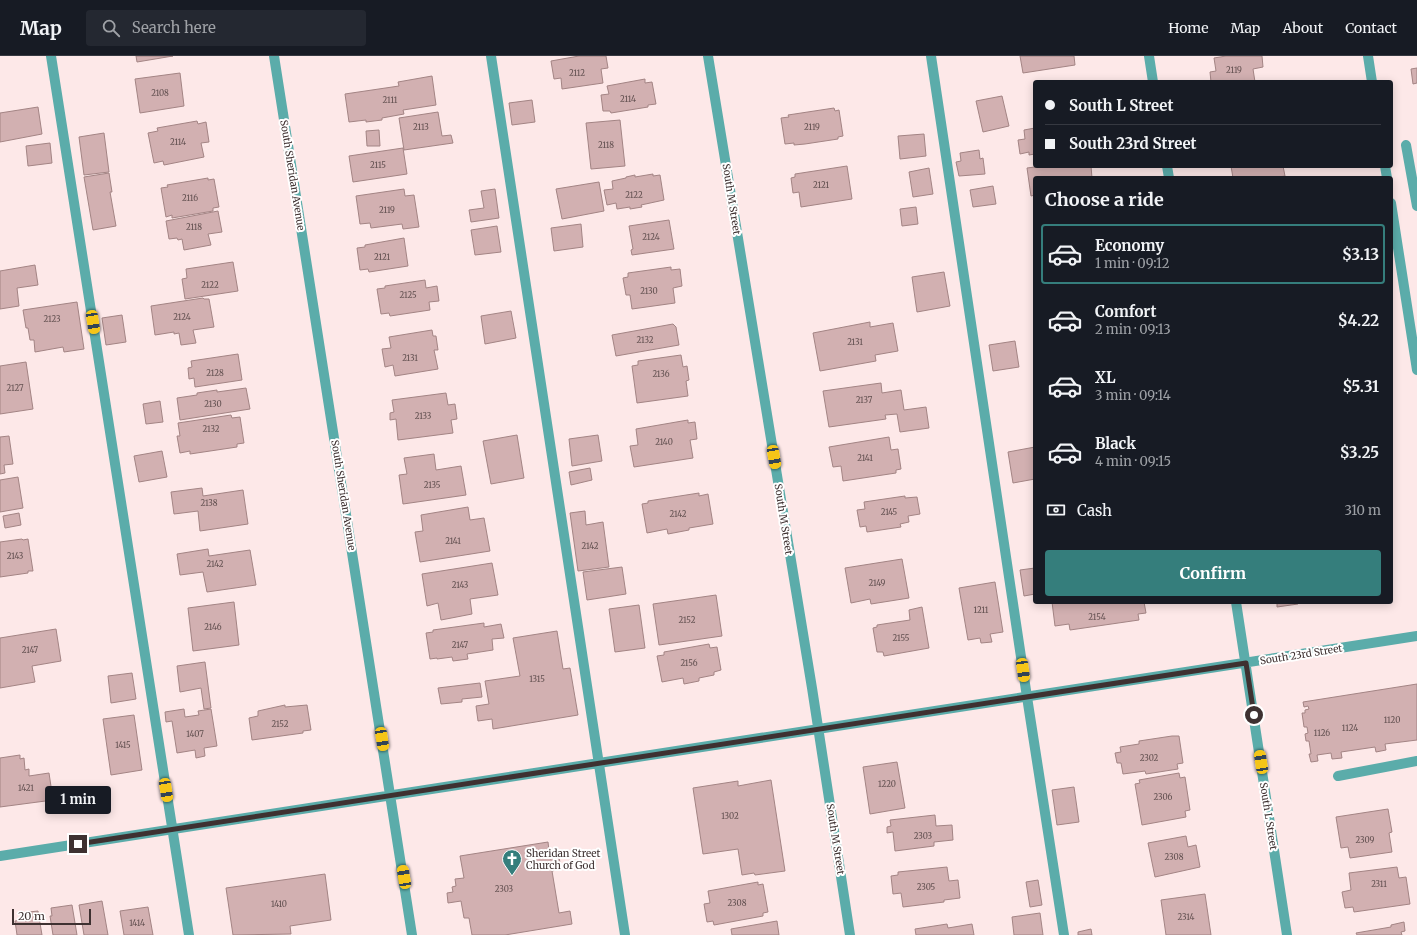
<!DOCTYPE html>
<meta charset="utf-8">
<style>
:root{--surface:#171b24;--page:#242831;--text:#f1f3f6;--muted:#9ea1a6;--line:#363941;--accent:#357e7c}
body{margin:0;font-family:Merriweather,serif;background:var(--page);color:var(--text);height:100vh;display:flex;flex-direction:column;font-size:15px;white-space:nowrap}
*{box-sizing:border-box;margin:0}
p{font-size:13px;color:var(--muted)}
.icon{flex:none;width:22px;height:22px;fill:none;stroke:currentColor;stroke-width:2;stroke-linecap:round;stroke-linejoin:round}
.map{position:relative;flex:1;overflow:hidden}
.drawer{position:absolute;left:1033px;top:120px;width:360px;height:428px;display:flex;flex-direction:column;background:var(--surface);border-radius:4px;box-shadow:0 2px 10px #0003}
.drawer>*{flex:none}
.hud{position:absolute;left:1033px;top:24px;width:360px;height:88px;border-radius:4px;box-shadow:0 2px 10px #0003;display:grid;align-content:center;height:88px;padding:0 12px;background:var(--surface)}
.scale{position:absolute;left:12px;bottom:10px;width:79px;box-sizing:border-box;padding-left:4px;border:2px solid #3e3131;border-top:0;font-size:11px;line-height:14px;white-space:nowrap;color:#3e3131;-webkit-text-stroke:3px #fff;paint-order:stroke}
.end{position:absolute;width:18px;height:18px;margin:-9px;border:5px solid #3e3131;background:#fff;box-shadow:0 0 0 2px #fff}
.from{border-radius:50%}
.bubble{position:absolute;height:28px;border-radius:4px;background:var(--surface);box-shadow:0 2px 10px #0003;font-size:13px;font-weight:700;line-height:28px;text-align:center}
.car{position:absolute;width:12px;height:24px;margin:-12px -6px;border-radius:5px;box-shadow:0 0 3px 1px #0007;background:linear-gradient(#f5c518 24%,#345 0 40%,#f5c518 0 76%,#345 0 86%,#f5c518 0)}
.hud b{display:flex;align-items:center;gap:14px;height:38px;font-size:15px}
.hud b+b{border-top:1px solid var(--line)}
.hud i{width:10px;height:10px;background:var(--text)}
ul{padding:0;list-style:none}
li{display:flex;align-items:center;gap:12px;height:60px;margin:0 8px 6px;padding:0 4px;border:2px solid transparent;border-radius:4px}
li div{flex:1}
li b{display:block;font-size:15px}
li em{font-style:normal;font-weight:700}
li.on{border-color:var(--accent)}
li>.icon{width:36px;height:36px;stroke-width:1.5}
h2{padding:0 12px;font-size:18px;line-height:48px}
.pay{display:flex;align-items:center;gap:10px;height:44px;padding:0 12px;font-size:15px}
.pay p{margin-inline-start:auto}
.button{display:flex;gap:8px;margin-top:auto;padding:8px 12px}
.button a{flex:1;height:46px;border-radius:4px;background:var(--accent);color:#fff;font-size:16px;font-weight:700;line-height:46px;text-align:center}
header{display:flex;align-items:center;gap:24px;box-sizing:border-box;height:56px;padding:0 20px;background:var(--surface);border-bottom:1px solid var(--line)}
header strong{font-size:19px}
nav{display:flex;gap:22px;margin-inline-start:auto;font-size:14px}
.search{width:280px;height:36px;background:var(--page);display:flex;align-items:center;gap:10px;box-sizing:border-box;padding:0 14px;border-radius:4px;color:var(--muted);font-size:15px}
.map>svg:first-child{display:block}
.building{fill:#d2b0b1;stroke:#a38484}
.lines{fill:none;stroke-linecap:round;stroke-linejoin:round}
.minor{stroke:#5bacaa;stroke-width:10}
.route{stroke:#3e3131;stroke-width:5}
.labels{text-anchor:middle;stroke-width:4;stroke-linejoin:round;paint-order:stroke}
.number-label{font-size:8px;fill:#635151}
.street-label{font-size:10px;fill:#3e3131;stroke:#fff}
.poi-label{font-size:10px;fill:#3e3131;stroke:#fff;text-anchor:start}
</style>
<header>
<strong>Map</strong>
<div class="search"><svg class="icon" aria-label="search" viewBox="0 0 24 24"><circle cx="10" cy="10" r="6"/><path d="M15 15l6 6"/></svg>Search here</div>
<nav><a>Home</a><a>Map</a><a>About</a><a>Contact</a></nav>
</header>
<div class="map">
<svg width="1417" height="879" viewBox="0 0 1417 879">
<rect width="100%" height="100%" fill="#fde8e8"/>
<path class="building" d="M136,0H173L137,6Z
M579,0H606L608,12L601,13L603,27L562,33L561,22L554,23L551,5Z
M1020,0H1074L1075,9L1023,17Z
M1226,0H1262L1263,11L1253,13L1255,26H1211L1210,16L1216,15L1214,2Z
M1417,12V27L1413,28L1411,13Z
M180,17L184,50L140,57L135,23Z
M432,20L436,49L403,54L404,58L382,62V64L366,66V64L349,66L345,38L399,30L398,26Z
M645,23V27L652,26L656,48L648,49V51L611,57L610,55H603L601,39L609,38L607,30Z
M1002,40L1009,70L983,76L976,45Z
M532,44L535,66L512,69L509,47Z
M38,51L42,78L0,86V57Z
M834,52L835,55L839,54L843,80L838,81V83L805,88L794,89V87L785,88L781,62L789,61L788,59Z
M438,56L442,80L451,79L453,87L404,94L399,62Z
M620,64L625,110L591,113L586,67Z
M197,65L198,68L206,66L209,86L201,87L204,101L164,109L163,105L154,107L148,77L158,75L157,72Z
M1035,72V98L1029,99V96L1020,98L1018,84L1025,83L1024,74Z
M379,74L380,90H367L366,75Z
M104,77L109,116L84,119L79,81Z
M924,78L926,100L900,103L898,80Z
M50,87L52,107L28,110L26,90Z
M403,92L407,118L353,126L349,100Z
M979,94L980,103L983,102L985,118L959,120L956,106L961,105L960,97Z
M847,110L852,143L801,151L799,136L793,137L791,122L795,121V118Z
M1043,110H1091L1092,122H1035V139L1031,140L1027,112Z
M1231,110H1283L1285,120L1273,122H1233Z
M929,112L933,138L913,141L909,116Z
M109,117L112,136H110L116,170L93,174L84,121Z
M653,118V120L660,119L664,144L641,149L642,151L630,153V151L617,153L616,147L607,149L604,134L613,133L612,125L626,122V121L635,119V121Z
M208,122V124L214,123L219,151L213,152V155L172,162V159L166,161L161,132L168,131L167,129Z
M599,126L604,155L562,163L556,133Z
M993,130L996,148L973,151L970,134Z
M404,133L405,140L414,139L419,171L403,173L402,168L371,172L370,167L360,168L356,140Z
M495,133L499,162L471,166L469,154L484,152L481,135Z
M916,151L918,168L902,170L900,153Z
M218,155L222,176L208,178L211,189L184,194L182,183L178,184L177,182L169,183L166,165Z
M669,164L674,193L632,199L631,194L633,193L629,170Z
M581,168L583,191L554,195L551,172Z
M497,170L501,196L475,199L471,174Z
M404,182L408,210L369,216L368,213L360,214L357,192L365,191V189Z
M233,206L238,235L185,243L182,223L187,222L186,213Z
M35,209L38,229L17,232L19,250L0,253V215Z
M671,211V214L680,213L682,230L673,232L675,247L632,253L630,239H626L623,222L628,221V217Z
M944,216L950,250L917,256L912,221Z
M425,224L426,232L437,230L439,245L429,246L430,254L390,260L389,257L381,258L377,233L385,232V230Z
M203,242L204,243H209L214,271L193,274L196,287L181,289L179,277L174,278V276L155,279L151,250Z
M77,246L84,293L64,296L63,291L35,296L34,284H30L28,272H26L23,254Z
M511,255L516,282L485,288L481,260Z
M122,259L126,286L106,289L102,262Z
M870,266V271L893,267L898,295L875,299L876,305L820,315L813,277Z
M673,268L676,271L679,289L616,300L612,279Z
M432,274L433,280H436L438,294H434L438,313L395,320L393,309L385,311L382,293L391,292L389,281Z
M1015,285L1019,311L993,315L989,289Z
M238,298L242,324L195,331L194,322L189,323L188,312L192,311L191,305Z
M681,299L683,311L687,310L689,324L686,325L688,340L637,347L632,310L638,309V305Z
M26,306L33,353L0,358V310Z
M881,327L882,337L901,334L904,354L926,351L929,372L900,376L897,358L885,359L886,363L829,371L823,335Z
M246,332L250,353L180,364L177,342L197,339V337L217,334V336Z
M446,337L448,349L455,348L457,363L451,364L453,377L398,384L396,363L390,364V357L394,356L392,344Z
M160,345L163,366L146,368L143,348Z
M231,359L232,362L240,361L244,387L237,388V391L190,398V395L180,397L177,380H180L178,367Z
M688,364V367L695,366L697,383L690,384L693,402L634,411L630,390L638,389L636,373Z
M517,379L524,422L491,428L483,385Z
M598,379L602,405L572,410L569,383Z
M9,380L13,408L4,409L5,417L0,418V381Z
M889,381L891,394L898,393L901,413L896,414V417L843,425L841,410L833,411L829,391Z
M1035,391V423L1013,427L1008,396Z
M162,395L167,421L139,426L134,400Z
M434,398L436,414L461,410L466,439L403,448L399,419L407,418L404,402Z
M590,412L592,424L571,429L569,416Z
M18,421L23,452L0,456V424Z
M202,432L203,440L243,434L248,468L200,475L198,455L174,458L171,436Z
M699,437V440L708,438L713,468L689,472V474L668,478L667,473L647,477L642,448L648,447V445Z
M905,440V442L917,441L920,458L908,460L909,466L900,468L901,471L867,476L866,470L860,471L857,454L865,453L864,446Z
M468,451L470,464L484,462L490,495L420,506L415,476L423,475L421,459Z
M585,455L586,469L603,466L609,511L578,515L570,457Z
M19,457L21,469L5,472L3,460Z
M22,483L23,484L28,483L33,515H28V517L0,521V486Z
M208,493L209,500L250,494L256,529L207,536L203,516L180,519L177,498Z
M902,503L909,542L871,548L870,543L851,547L845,512Z
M492,507L498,539L470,543L472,558L441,564L438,547L427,550L422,518Z
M622,511L626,538L587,544L583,516Z
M1035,512V538L1024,540L1020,514Z
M995,526L1003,576L990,578L992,586L981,587L980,582L968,584L959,532Z
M716,539L722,580L659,589L653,548Z
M234,546L239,589L193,595L188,552Z
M1052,546H1144L1146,557L1138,558L1139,564L1070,574L1069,568L1055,570Z
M1277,546H1298V548L1277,551Z
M639,549L645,592L615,596L609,553Z
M922,551L929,592L884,600L883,596H877L873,572L877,571V569L910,564L909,554Z
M484,567V571L501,568L504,582L492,583L493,594L467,598L468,603L453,605L452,601L437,603V602L430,603L426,577L433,576V574Z
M56,573L61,605L32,610L35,626L0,632V582Z
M557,575L563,613L570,612L578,659L493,673L492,663L478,665L476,650L489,648L485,625L520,620L513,582Z
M709,588L710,592L717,591L721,614L714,616V619L699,622V625L684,628L683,622L662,626L657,600L664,599V596Z
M205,606L211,652L204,653L201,632L180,636L177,610Z
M132,617L136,643L111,647L108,620Z
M480,627L482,641L462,643V646L441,648L438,632Z
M1417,628V684L1385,688L1386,694L1376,696L1375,691L1341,696L1342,702L1332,703L1331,697L1317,699L1318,705L1311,706L1309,698H1311L1309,685H1306L1305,678L1308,677L1307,671H1304L1302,657H1305V654L1309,653L1308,650L1304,651L1303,646Z
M285,649V651L307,649L311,674L303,675V677L252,684L249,662L258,660V655Z
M184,653L185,661L199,659L198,655L211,653L217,690L204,692L205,700L196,702L195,694L177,697L172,665L166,666L165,656Z
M134,659L142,714L111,719L103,663Z
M1172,680H1179L1183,707L1177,708L1178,713L1146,718L1145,715L1123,718L1121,707H1117L1115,697L1121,696L1120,691L1139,688V685Z
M20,699V703L24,702L25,714L29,713V720L49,717L53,744L0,751V702Z
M897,706L905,752L870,758L863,711Z
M1179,717L1180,722L1185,721L1190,754L1185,755L1186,761L1142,769L1135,728L1140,727L1139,724Z
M771,724L785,815L755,819L754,817L742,819L738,793L703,798L693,732L738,725V730Z
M1074,731L1079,766L1057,769L1052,734Z
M1388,753L1392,776L1389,777L1392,796L1350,802L1348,791L1341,792L1336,761Z
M935,759L936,770L952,769L953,784L934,786V790L895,795L893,776L887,777V771L891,770L890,764Z
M1186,780L1188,791L1196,789L1200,811L1155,821L1148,787Z
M548,786L550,803L559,801L561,813L552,815L559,857L570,855L572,868L505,879H472L469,862H464L461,845L448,847L447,837L453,836L452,831L456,830L455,823L464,822L460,800Z
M947,811L949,825L958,824L960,842L944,844V846L903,851L901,837L893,838L891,820L898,819V816Z
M1397,811L1399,822L1406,821L1410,848L1354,856L1353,851L1345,852L1342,836L1351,834L1349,817Z
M325,818L331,864L290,870L291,878L233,879L226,832Z
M1038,824L1042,849L1030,851L1026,826Z
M758,826V829L763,828L768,856L763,857V860L714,869L713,865L707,866L704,848L710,847L708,835Z
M1205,838L1211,879H1166L1161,844Z
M102,845L108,879H84L79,849Z
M72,849L77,879H53L50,860H52L51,852Z
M148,851L153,879H124L120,855Z
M38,855L42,879H17L15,865L30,863L29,856Z
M1040,857L1043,879H1014L1012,861Z
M777,865L779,879H732L731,873Z
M1404,866L1405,875L1401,876L1402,879H1357L1356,877L1391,871V869Z
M947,868L948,872L972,868L974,879H916L915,873Z
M1091,873L1092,879H1078V876Z"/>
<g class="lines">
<path class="minor" d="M51,0L189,879
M274,0L412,879
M491,0L625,879
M708,0L812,632L850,879
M931,0L1027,641L1064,879
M1149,0L1153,26
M1368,0L1372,26
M1406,89L1417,150
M1167,110L1169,122
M1385,110L1387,122
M1391,147L1417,314
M1236,546L1287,879
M1338,720L1417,705
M0,800L1417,580"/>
</g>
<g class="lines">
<path class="route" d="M78,788L1246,607L1254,659"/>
</g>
<defs>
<symbol id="church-pin" viewBox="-11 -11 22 30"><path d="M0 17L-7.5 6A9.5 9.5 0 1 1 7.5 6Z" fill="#357e7c" stroke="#fff"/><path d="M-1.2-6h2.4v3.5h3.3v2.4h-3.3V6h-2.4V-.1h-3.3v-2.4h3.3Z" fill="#fff"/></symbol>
</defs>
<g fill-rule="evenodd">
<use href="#church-pin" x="501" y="792" width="22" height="30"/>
</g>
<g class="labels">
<g class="number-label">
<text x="1234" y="17">2119</text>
<text x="577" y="20">2112</text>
<text x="160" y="40">2108</text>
<text x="628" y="46">2114</text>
<text x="390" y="47">2111</text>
<text x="421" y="74">2113</text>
<text x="812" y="74">2119</text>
<text x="178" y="89">2114</text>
<text x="606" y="92">2118</text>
<text x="378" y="112">2115</text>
<text x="821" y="132">2121</text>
<text x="634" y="142">2122</text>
<text x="190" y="145">2116</text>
<text x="387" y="157">2119</text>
<text x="194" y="174">2118</text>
<text x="651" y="184">2124</text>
<text x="382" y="204">2121</text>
<text x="210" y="232">2122</text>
<text x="649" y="238">2130</text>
<text x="408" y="242">2125</text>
<text x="182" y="264">2124</text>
<text x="52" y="266">2123</text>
<text x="645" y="287">2132</text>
<text x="855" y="289">2131</text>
<text x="410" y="305">2131</text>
<text x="215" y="320">2128</text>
<text x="661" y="321">2136</text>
<text x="15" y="335">2127</text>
<text x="864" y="347">2137</text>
<text x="213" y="351">2130</text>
<text x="423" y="363">2133</text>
<text x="211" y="376">2132</text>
<text x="664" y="389">2140</text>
<text x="865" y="405">2141</text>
<text x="432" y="432">2135</text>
<text x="209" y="450">2138</text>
<text x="889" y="459">2145</text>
<text x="678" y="461">2142</text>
<text x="453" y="488">2141</text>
<text x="590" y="493">2142</text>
<text x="15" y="503">2143</text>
<text x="215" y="511">2142</text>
<text x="877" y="530">2149</text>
<text x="460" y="532">2143</text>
<text x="981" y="557">1211</text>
<text x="1097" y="564">2154</text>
<text x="687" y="567">2152</text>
<text x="213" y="574">2146</text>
<text x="901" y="585">2155</text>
<text x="460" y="592">2147</text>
<text x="30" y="597">2147</text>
<text x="689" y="610">2156</text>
<text x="537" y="626">1315</text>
<text x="1392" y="667">1120</text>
<text x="280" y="671">2152</text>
<text x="1350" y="675">1124</text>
<text x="1322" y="680">1126</text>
<text x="195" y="681">1407</text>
<text x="123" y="692">1415</text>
<text x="1149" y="705">2302</text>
<text x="887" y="731">1220</text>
<text x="26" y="735">1421</text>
<text x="1163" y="744">2306</text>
<text x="730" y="763">1302</text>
<text x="923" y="783">2303</text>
<text x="1365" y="787">2309</text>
<text x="1174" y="804">2308</text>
<text x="1379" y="831">2311</text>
<text x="926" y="834">2305</text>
<text x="504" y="836">2303</text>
<text x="737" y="850">2308</text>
<text x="279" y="851">1410</text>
<text x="1186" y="864">2314</text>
<text x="137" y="870">1414</text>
</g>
<g class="street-label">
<text transform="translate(293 119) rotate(81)" y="4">South Sheridan Avenue</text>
<text transform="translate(732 143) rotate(81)" y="4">South M Street</text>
<text transform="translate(344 439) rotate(81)" y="4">South Sheridan Avenue</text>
<text transform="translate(784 463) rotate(81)" y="4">South M Street</text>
<text transform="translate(1301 598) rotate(-9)" y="4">South 23rd Street</text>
<text transform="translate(1269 760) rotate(81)" y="4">South L Street</text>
<text transform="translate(836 783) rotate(81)" y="4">South M Street</text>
</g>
<g class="poi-label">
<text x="526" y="801">Sheridan Street<tspan x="526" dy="12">Church of God</tspan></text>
</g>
</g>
</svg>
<div class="scale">20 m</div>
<i class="end from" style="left:1254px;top:659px"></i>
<i class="end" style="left:78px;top:788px"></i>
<div class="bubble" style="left:45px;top:730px;width:66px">1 min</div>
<i class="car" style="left:93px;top:266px;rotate:171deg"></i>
<i class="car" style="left:774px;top:401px;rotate:170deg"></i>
<i class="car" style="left:1023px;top:614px;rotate:172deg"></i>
<i class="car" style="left:382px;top:683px;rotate:171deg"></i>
<i class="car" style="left:1261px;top:706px;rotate:351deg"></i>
<i class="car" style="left:166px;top:734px;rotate:171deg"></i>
<i class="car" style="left:404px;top:821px;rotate:351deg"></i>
<div class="hud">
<b><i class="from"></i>South L Street</b>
<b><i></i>South 23rd Street</b>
</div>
<section class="drawer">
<h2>Choose a ride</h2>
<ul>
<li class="on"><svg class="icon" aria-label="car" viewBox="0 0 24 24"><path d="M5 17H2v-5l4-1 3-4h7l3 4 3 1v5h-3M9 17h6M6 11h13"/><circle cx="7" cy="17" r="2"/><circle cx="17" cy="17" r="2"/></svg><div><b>Economy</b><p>1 min · 09:12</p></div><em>$3.13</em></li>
<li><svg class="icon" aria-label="car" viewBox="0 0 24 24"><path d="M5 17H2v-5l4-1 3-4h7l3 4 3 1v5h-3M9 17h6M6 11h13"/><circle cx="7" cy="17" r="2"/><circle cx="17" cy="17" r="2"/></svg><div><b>Comfort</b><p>2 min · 09:13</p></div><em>$4.22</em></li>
<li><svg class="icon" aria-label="car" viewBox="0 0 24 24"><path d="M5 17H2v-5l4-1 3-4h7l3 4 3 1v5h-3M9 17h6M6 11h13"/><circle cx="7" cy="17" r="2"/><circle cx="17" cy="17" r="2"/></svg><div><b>XL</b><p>3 min · 09:14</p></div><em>$5.31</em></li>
<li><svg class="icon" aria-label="car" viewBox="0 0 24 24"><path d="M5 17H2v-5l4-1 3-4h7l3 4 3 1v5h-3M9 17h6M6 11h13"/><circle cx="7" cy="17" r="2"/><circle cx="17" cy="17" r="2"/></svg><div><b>Black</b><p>4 min · 09:15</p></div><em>$3.25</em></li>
</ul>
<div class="pay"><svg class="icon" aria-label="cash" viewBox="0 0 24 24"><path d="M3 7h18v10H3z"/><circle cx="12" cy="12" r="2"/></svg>Cash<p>310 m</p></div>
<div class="button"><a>Confirm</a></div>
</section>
</div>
